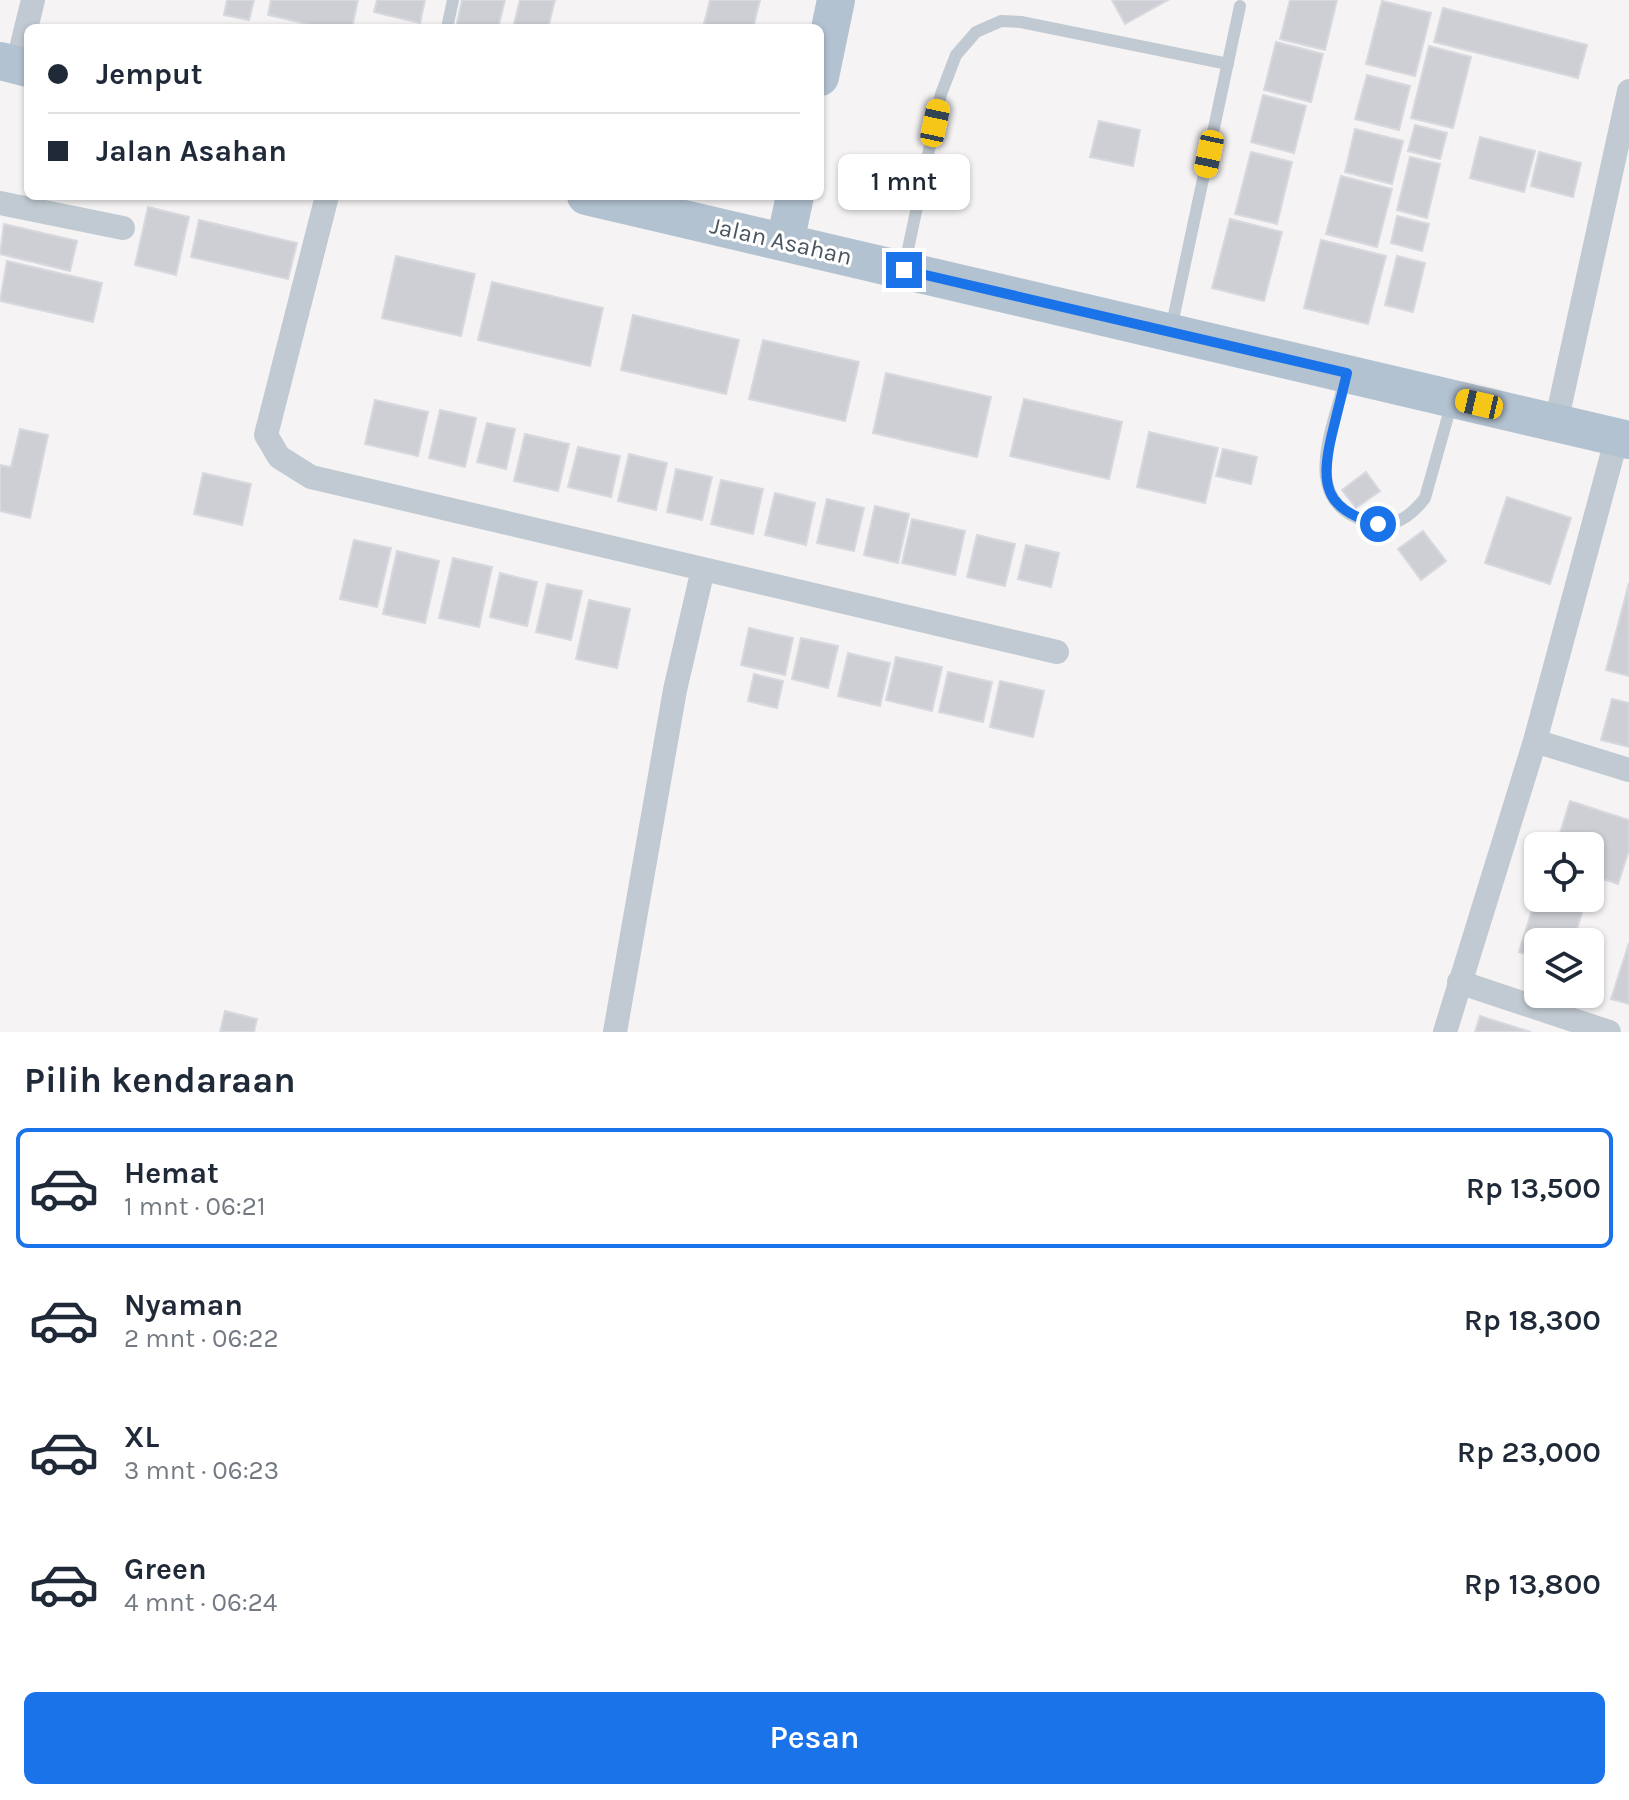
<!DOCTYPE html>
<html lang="id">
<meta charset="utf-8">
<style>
:root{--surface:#fff;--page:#f6f6f7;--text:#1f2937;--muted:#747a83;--line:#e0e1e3;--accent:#1a73e8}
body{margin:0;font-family:Karla,sans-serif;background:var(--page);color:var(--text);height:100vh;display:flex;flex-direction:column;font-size:30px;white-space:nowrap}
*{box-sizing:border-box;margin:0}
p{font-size:26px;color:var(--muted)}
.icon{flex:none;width:44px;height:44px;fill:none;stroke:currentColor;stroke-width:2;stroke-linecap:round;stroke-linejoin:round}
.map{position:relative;height:1032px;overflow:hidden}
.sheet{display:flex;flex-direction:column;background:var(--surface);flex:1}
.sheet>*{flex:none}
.banner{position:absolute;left:24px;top:24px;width:800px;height:176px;border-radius:12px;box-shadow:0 2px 6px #0004;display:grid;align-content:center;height:176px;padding:0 24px;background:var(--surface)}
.tools{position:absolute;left:1524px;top:832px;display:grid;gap:16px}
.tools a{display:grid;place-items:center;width:80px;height:80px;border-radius:12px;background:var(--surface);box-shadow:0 2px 6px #0004;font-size:40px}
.end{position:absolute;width:36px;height:36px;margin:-18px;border:10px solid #1a73e8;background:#fff;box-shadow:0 0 0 4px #fff}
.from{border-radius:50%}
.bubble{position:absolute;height:56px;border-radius:12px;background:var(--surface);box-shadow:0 2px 6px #0004;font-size:26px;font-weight:600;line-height:56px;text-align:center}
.car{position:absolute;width:24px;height:48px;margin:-24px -12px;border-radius:10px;box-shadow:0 0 6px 2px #0007;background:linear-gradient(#f5c518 24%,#345 0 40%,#f5c518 0 76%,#345 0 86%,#f5c518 0)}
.banner b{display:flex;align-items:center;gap:28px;height:76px;font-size:30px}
.banner b+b{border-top:2px solid var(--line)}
.banner i{width:20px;height:20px;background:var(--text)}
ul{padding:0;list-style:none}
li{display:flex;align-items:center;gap:24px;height:120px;margin:0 16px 12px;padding:0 8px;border:4px solid transparent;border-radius:12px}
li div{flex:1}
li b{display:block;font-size:30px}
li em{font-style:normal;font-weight:600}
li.selected{border-color:var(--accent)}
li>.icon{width:72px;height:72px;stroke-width:1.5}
h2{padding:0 24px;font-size:36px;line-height:96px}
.button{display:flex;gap:16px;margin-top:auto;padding:16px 24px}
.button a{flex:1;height:92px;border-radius:12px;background:var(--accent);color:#fff;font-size:32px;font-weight:600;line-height:92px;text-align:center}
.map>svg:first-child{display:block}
.building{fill:#cdcfd5;stroke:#d7d9de;stroke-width:2}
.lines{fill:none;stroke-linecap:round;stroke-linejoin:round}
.lane{stroke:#c1cad2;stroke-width:12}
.street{stroke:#c1cad2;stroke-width:24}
.primary{stroke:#b3c2d1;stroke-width:38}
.route{stroke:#1a73e8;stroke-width:10}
.labels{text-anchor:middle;stroke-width:6;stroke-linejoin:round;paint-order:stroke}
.street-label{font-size:24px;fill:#4a5661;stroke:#fff}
</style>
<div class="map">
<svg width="1629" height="1032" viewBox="0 0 1629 1032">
<rect width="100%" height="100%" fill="#f5f3f3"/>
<path class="building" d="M227,0H254L249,20L224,15Z
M271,0H358L352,28H325L268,15Z
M377,0H425L420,23L374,12Z
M462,0H505L498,28H456Z
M520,0H555L548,28H513Z
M710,0H760L753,28H703Z
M1112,0H1168L1125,24Z
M1290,0H1337L1325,50L1280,39Z
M1382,1L1431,13L1415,76L1366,64Z
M1443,8L1587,45L1578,78L1434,42Z
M1276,42L1323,54L1311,102L1264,90Z
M1429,46L1471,57L1453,128L1411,118Z
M1367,75L1410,86L1399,130L1355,119Z
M1263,95L1306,106L1294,153L1251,142Z
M1099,121L1140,130L1133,166L1090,157Z
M1415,125L1447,133L1440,159L1408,151Z
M1355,129L1403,141L1392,184L1345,172Z
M1480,137L1535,151L1524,192L1470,178Z
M1251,152L1292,162L1277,224L1235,214Z
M1539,152L1581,163L1573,197L1531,186Z
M1410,157L1440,164L1427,218L1397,210Z
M1341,176L1392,189L1377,247L1326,234Z
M148,207L189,217L176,275L135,265Z
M1397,216L1429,224L1422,251L1391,243Z
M1230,219L1282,232L1264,301L1212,288Z
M199,220L297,243L288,279L191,257Z
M4,224L77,241L70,271L0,254Z
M1321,240L1386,256L1368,324L1304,308Z
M396,256L475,274L461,336L382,318Z
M1397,256L1425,263L1413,312L1385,305Z
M7,261L102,283L93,322L0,301Z
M492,282L603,308L590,366L478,340Z
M633,315L739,340L726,394L621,370Z
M763,340L859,362L845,421L749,399Z
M886,373L991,397L977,457L873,433Z
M1024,399L1122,422L1109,479L1010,456Z
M375,400L428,412L418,456L365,444Z
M440,410L476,418L465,467L429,458Z
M487,423L515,429L506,469L477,462Z
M20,429L48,435L30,518L0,511V465L11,467Z
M1149,432L1218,448L1205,503L1137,487Z
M525,434L569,444L558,491L514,481Z
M578,447L620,456L611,497L568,487Z
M1223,449L1257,457L1251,484L1216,476Z
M629,454L667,463L656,510L618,501Z
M676,469L712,477L702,520L667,512Z
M1366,472L1380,491L1356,508L1342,490Z
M203,473L251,484L242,525L194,514Z
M721,480L763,489L753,534L711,524Z
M775,493L815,503L806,545L765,535Z
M1507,497L1571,518L1550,584L1485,563Z
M827,499L864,508L854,551L817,543Z
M875,506L909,514L898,563L864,555Z
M912,519L965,531L955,575L902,563Z
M1423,531L1446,561L1421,580L1398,549Z
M977,535L1015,544L1005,586L967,577Z
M354,540L391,548L377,607L340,599Z
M1026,545L1059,553L1051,587L1018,579Z
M397,551L439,561L425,623L383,614Z
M453,558L492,567L479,627L439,618Z
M500,573L537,582L527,626L490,617Z
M1629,583V676L1606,670Z
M547,584L582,591L571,640L536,632Z
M589,600L630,609L617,668L576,659Z
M749,628L793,638L785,675L741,665Z
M801,638L838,646L828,688L792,679Z
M848,653L890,663L880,706L838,696Z
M896,657L942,667L932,711L886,700Z
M948,672L992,682L983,722L939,712Z
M754,674L783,681L777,708L748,701Z
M1000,681L1044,691L1033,737L990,727Z
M1612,699L1629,703V747L1601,740Z
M1570,801L1629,820V850L1618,884L1590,875V846H1556Z
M1538,891V898H1568L1585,903L1573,942H1538V958L1519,952Z
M1629,943V1004L1611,999Z
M225,1011L257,1019L254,1032H220Z
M1480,1016L1531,1032H1475Z"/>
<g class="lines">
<path class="lane" d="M447,28L453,0
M904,268L941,94L956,55L976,32L1001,21L1021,22L1228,64
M1171,329L1240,6
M1345,380C1332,432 1297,504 1372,523C1395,529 1412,515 1425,498L1452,402"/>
<path class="street" d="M17,65L33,0
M327,196L266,435L279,457L311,477L1057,652
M0,203L123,228
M1556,423L1629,91
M1535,741L1629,770
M1459,982L1609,1032
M615,1032L675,690L703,569
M1445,1032L1535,741L1617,437"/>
<path class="primary" d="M0,61L28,68
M820,77L836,0
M586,196L1629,440
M785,242L795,196"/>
</g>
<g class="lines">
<path class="route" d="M904,270L1347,373C1342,393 1337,414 1332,434C1320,484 1324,510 1378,524"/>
</g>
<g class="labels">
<g class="street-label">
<text transform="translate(781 241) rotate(13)" y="8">Jalan Asahan</text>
</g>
</g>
</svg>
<div class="tools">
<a><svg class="icon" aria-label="locate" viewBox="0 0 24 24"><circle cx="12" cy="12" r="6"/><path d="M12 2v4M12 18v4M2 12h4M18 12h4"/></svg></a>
<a><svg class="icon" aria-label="layers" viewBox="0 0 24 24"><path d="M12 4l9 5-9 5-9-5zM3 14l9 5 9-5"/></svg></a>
</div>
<i class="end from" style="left:1378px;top:524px"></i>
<i class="end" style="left:904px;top:270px"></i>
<div class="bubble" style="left:838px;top:154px;width:132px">1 mnt</div>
<i class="car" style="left:935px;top:123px;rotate:12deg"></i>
<i class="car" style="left:1209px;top:154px;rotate:192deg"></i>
<i class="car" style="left:1479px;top:404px;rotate:283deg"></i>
<div class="banner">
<b><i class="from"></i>Jemput</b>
<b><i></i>Jalan Asahan</b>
</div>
</div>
<section class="sheet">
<h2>Pilih kendaraan</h2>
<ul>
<li class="selected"><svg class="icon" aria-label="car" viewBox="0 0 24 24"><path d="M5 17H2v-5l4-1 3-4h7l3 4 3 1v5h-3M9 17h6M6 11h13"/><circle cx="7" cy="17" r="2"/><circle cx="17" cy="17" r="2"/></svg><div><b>Hemat</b><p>1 mnt · 06:21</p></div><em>Rp 13,500</em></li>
<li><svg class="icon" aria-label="car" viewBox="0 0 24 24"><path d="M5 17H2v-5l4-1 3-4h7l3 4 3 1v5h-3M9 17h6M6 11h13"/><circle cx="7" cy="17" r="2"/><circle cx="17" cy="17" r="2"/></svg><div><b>Nyaman</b><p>2 mnt · 06:22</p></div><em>Rp 18,300</em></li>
<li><svg class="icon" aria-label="car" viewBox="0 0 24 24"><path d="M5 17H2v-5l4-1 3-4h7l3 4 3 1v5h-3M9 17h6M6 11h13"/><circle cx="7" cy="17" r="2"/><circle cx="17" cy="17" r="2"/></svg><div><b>XL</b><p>3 mnt · 06:23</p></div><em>Rp 23,000</em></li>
<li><svg class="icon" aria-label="car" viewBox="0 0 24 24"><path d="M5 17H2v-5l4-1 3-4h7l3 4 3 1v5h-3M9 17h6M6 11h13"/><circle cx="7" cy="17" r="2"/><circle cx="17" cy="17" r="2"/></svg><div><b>Green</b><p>4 mnt · 06:24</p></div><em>Rp 13,800</em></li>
</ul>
<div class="button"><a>Pesan</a></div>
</section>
